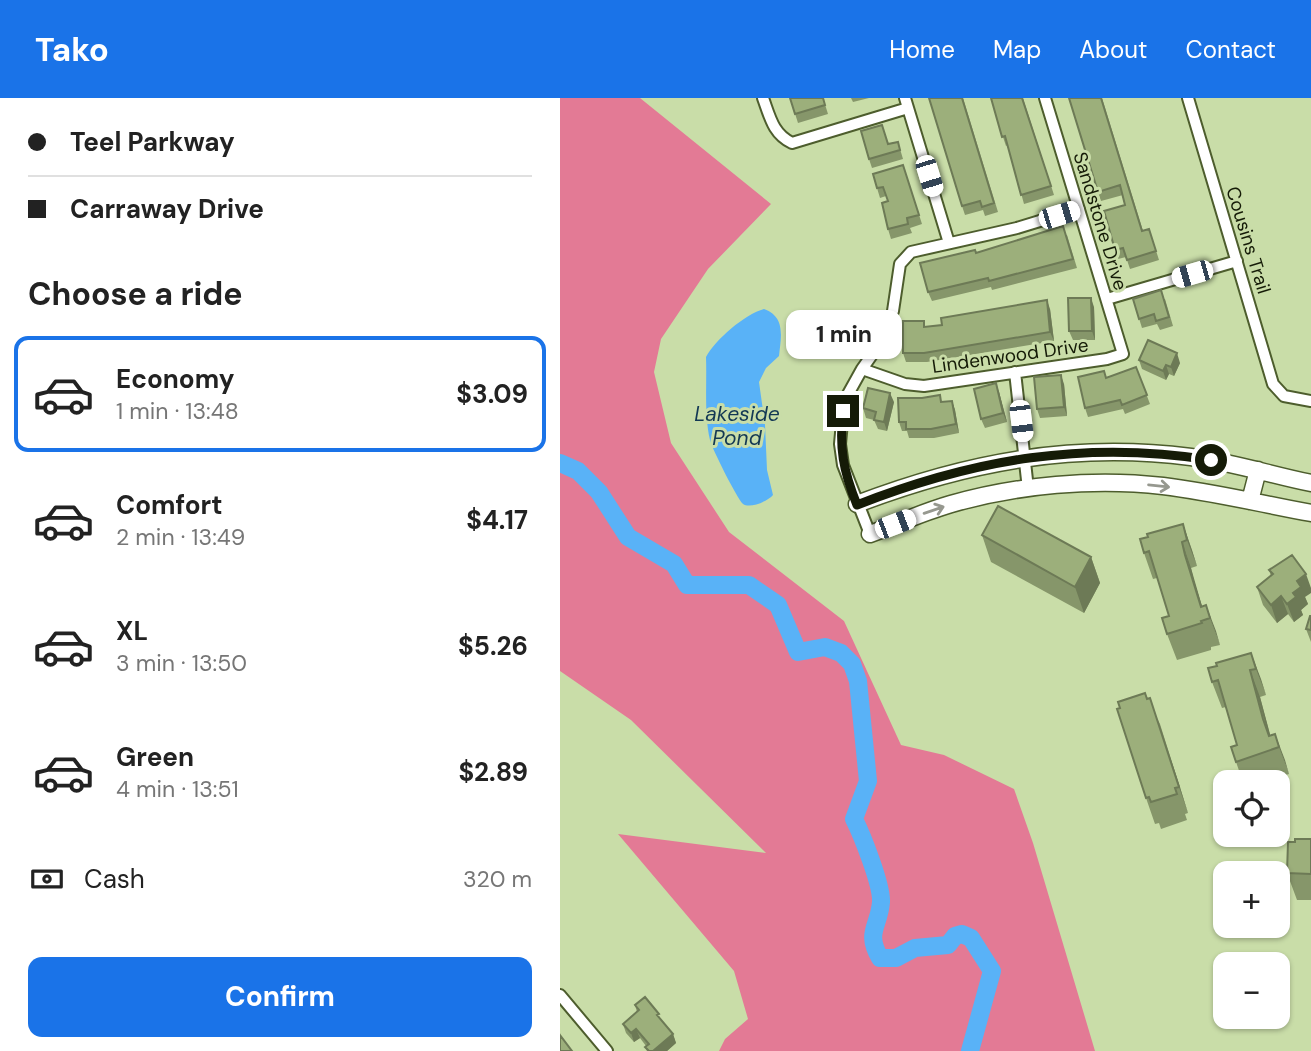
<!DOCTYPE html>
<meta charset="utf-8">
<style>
:root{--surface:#fff;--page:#f6f6f6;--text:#222;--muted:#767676;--line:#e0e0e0;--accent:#1a73e8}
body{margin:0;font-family:"DM Sans",sans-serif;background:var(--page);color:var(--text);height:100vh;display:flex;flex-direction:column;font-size:26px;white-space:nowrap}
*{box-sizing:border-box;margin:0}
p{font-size:23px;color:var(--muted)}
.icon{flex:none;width:38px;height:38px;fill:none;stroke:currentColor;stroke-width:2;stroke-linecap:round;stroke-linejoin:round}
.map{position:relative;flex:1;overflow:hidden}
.details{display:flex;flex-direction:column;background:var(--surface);width:560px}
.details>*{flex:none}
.guide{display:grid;align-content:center;height:154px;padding:0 28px;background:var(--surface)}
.tools{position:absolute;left:653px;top:672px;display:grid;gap:14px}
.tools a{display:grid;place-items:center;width:77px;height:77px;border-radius:14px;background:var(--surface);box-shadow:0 2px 5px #0004;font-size:35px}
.end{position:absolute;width:32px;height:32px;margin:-16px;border:9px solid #151b07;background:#fff;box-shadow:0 0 0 4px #fff}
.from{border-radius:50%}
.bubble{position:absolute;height:49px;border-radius:14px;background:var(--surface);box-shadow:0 2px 5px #0004;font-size:23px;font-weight:700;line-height:49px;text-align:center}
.car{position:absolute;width:21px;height:42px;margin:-21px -10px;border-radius:9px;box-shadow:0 0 5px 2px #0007;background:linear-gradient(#fff 24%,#345 0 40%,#fff 0 76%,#345 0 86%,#fff 0)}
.guide b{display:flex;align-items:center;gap:24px;height:66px;font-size:26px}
.guide b+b{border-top:2px solid var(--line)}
.guide i{width:18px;height:18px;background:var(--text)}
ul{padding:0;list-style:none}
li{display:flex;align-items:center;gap:21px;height:116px;margin:0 14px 10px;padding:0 14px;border:4px solid transparent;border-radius:14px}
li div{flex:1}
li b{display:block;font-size:26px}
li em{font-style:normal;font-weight:700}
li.current{border-color:var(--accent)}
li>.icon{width:63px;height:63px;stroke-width:1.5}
h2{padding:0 28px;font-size:32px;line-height:84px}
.pay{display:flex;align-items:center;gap:18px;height:77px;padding:0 28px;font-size:26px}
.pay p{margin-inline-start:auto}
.button{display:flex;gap:14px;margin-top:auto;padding:14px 28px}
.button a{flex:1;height:80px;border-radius:14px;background:var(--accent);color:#fff;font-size:28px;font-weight:700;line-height:80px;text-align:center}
header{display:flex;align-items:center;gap:42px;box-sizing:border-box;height:98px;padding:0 35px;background:var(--accent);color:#fff}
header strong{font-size:33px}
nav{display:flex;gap:38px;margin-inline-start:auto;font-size:24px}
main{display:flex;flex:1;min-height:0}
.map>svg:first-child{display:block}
.forest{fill:#e37a95}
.water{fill:#59b2f7}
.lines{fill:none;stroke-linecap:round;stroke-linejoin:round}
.river{stroke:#59b2f7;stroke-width:18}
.street-casing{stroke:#4d5d2d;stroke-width:14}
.secondary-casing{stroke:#4d5d2d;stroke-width:19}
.street{stroke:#fff;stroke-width:10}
.secondary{stroke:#fff;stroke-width:16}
.wall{fill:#86966a}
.shaded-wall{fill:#6d7a56}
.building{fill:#9caf7b;stroke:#6d7a56;stroke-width:2}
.oneway{stroke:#96988f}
.route{stroke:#151b07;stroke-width:9}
.labels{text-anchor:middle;stroke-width:6;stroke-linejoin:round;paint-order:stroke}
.street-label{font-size:19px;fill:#151b07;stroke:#c9dda8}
.water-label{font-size:21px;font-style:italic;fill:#133854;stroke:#c9dda8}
</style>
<header>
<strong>Tako</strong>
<nav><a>Home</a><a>Map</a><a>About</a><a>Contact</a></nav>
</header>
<main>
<section class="details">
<div class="guide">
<b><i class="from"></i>Teel Parkway</b>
<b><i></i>Carraway Drive</b>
</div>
<h2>Choose a ride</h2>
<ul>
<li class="current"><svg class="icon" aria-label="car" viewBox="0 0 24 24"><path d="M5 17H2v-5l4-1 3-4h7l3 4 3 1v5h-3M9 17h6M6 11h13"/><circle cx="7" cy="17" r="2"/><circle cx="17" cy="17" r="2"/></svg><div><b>Economy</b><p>1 min · 13:48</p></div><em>$3.09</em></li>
<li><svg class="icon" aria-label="car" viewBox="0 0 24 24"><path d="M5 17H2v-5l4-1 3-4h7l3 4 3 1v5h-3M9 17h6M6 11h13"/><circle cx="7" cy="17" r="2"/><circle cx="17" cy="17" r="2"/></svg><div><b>Comfort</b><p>2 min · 13:49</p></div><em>$4.17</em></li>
<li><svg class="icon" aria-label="car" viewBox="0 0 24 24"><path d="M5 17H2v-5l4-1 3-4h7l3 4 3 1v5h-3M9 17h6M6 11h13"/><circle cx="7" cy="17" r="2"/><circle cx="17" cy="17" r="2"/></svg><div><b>XL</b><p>3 min · 13:50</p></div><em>$5.26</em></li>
<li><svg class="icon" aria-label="car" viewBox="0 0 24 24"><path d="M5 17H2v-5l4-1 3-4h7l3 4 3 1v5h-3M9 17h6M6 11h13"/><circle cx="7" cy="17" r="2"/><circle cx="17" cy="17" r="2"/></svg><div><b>Green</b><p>4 min · 13:51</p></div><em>$2.89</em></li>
</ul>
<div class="pay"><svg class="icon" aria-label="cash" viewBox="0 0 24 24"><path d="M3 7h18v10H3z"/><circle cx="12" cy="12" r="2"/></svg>Cash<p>320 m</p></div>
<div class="button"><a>Confirm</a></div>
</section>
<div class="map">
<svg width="751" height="953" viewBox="0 0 751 953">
<rect width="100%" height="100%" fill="#c9dda8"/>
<path class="forest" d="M0,0H80L211,106L148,171L101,241L94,274L111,345L169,434L284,523L341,647L384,657L454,691L473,745L535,953H159L165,941L188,921L174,873L58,736L206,755L71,622L0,573Z"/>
<path class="water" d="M204,211C226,219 221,239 219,258L206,270L199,284L205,327L207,372L213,397C208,403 190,411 183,406C177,400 152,351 150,342C144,316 147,286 146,259C155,242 185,216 204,211Z"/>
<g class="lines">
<path class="river" d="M0,365L18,373L39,394L68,439L114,466L127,487H189L218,507L238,554L265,549L281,555L292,566L298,583L308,683L294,721C302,737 322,787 321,804C319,829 305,834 320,860H336L355,850L388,847L395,838L402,836L411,840L432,873L410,953"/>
<defs>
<path id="street" d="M203,0C210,19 213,36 232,45L348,10
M345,0L389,145
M628,0L713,286L724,298L751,303
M547,201L677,163
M302,271L345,286L364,288L547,261L563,256L485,0
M455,274L468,391
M310,436L283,367L280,346L283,313L287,298L302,271L321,244L333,213L340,166L351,154L457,130L519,111
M0,897L47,953"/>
<path id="secondary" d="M690,403L698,372
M297,406C407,364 513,344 631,359C672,364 711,377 751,385
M310,436C337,426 363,414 391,406C458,387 534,380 603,388C653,394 702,406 751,415"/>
</defs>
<use href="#street" class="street-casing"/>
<use href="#secondary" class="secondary-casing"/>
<use href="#street" class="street"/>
<use href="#secondary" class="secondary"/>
</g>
<path class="wall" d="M230,0H263L268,16L238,25Z
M291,0H309L293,4Z
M403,0L438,114L425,118L423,112L405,117L402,108Z
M463,0L494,97L464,106L448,47L446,48L436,18Z
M542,0L583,133L592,140L599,162L570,171L566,159L558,161L555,152L565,107L563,97L541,103L538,94Z
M338,44L343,61L312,70L309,61L328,46Z
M343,67L362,126L350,130L352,135L331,141L328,131V103L326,98L320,100L317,90Z
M507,137L517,170L432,192L431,189L372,203L368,194L416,155Z
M573,201H605L613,228L600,232L597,226L582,230Z
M534,209L535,242H513L509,233Z
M490,211L494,243L367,264H346L343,255L366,229Z
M579,262L620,265L614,278L609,276L606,282L582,271Z
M576,269L590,306L565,316L563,311L528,319L525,310L547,280Z
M504,286L507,318L480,320L477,311Z
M439,294L447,324L425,330L421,321Z
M392,303L395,312L399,335L374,340H349L347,333H342L339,324L382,304Z
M334,304L327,333L318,331L314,322L306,320L303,310Z
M623,426L637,468L631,470L634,483L642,508L646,507L660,547L651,549V552L617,562L607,536L609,518L597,480L593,481L584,455Z
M422,437L531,459L540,485L524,515L431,464Z
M709,472L745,499L748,506L741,512L743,517L734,524L728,516L717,525L703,507L697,489L711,478Z
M751,518V544L746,531Z
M691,555L706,597L700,599L710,637L715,636L729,676L704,684H683L676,664L677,647L666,609L662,610L652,584Z
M587,601L600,626L628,715L625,716L627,722L601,731L599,725L595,726L586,700Z
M751,741V802H737L727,775Z
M75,907L101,922L113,936L116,945L107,953H87L85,949L86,948L80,940L74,944L66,935L63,926L77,914Z"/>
<path class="shaded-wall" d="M531,200L534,209L535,242L532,233Z
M487,202L490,211L494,243L490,234Z
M617,255L620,265L614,278L611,269Z
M606,267L609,276L606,282L603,273Z
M501,277L504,286L507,318L504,309Z
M436,285L439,294L447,324L443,315Z
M330,295L334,304L327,333L324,324Z
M392,303L395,312L399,335L396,326Z
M623,426L632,452L637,468L627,442Z
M622,444L631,470L646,522L641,509Z
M531,459L540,485L524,515L515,489Z
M746,476L751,490V495L745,499L748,506L741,512L743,517L734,524L727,506L733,495L737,483Z
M721,498L728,516L717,525L711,507Z
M646,507L656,533L660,547L650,520Z
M691,555L701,581L706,597L696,571Z
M690,572L700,599L714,651L709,638Z
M590,600L619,686L628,715L619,689Z
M715,636L725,662L729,676L719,649Z
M76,931L80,940L74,944L71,935Z
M113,936L116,945L107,953H93Z"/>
<path class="building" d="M230,0H263L265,7L235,16Z
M369,0H402L434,105L422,109L420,103L402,108Z
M431,0H462L491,88L461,97L445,38L442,39Z
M509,0H541L582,133L589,131L596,153L567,162L563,150L555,152L544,113L565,107L560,87L538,94Z
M322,27L328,46L338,44L340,52L309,61L301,33Z
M343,67L359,117L347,120L348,126L328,131L322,105L328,103L323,89L317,90L313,76Z
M503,128L513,161L429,183L428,180L368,194L360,165L415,152L416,155Z
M601,192L609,219L596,223L594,216L579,221L573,201Z
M508,200H531L532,233H509Z
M487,202L490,234L364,255H343V223H364V229L382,227L381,220Z
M588,242L617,255L611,269L606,267L603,273L579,262Z
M576,269L587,297L562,307L560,302L525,310L518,279L544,273L546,280Z
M501,277L504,309L477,311L474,279Z
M436,285L443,315L421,321L414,291Z
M308,290L330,295L324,324L314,322L316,314L303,310Z
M380,297L381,304L392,303L396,326L371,331H346V324H339L338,300H362Z
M438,408L531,459L515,489L422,437Z
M623,426L627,442L622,444L625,457L641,509L646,507L650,520L641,523L642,525L607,536L602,520L609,518L589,453L584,455L580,441L588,439L587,436Z
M732,457L746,476L737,483L741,489L733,495L736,499L727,506L721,498L711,507L697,489L713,476L709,472Z
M750,518H751V532L746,531Z
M691,555L696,571L690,572L703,621L709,638L715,636L719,649L676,664L671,649L677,647L658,582L652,584L648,570L657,568L656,565Z
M585,595L587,601L590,600L619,689L615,690L617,696L591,704L589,699L586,700L557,611L560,610L558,604Z
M735,741H751V776L727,775L728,744H735Z
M85,899L99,916L97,917L113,936L93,953H89L85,949L89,946L76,931L71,935L63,926L79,912L75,907Z
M0,937L12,953H0Z"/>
<defs><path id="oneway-shaft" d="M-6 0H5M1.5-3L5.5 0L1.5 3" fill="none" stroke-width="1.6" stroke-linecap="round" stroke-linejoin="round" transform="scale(1.75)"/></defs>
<g class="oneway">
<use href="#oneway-shaft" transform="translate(599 388) rotate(6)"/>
<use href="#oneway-shaft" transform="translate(374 412) rotate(-19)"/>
</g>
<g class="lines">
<path class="route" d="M283,313C279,350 283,372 297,407C414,361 526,342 651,362"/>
</g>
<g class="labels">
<g class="street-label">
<text transform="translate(541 123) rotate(73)" y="7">Sandstone Drive</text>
<text transform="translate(689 142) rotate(73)" y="7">Cousins Trail</text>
<text transform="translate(450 257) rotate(-8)" y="7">Lindenwood Drive</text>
</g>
<g class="water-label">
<text x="177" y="323">Lakeside<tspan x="177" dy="24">Pond</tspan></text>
</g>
</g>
</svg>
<div class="tools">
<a><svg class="icon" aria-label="locate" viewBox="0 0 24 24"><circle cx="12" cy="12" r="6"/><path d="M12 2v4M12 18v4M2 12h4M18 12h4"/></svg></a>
<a>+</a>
<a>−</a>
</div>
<i class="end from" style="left:651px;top:362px"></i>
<i class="end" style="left:283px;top:313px"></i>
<div class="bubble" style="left:226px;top:212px;width:116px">1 min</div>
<i class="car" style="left:369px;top:78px;rotate:163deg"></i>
<i class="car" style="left:499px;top:117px;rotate:73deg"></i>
<i class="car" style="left:632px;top:176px;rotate:254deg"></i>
<i class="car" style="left:461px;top:323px;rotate:173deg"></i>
<i class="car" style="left:335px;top:426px;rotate:69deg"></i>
</div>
</main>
